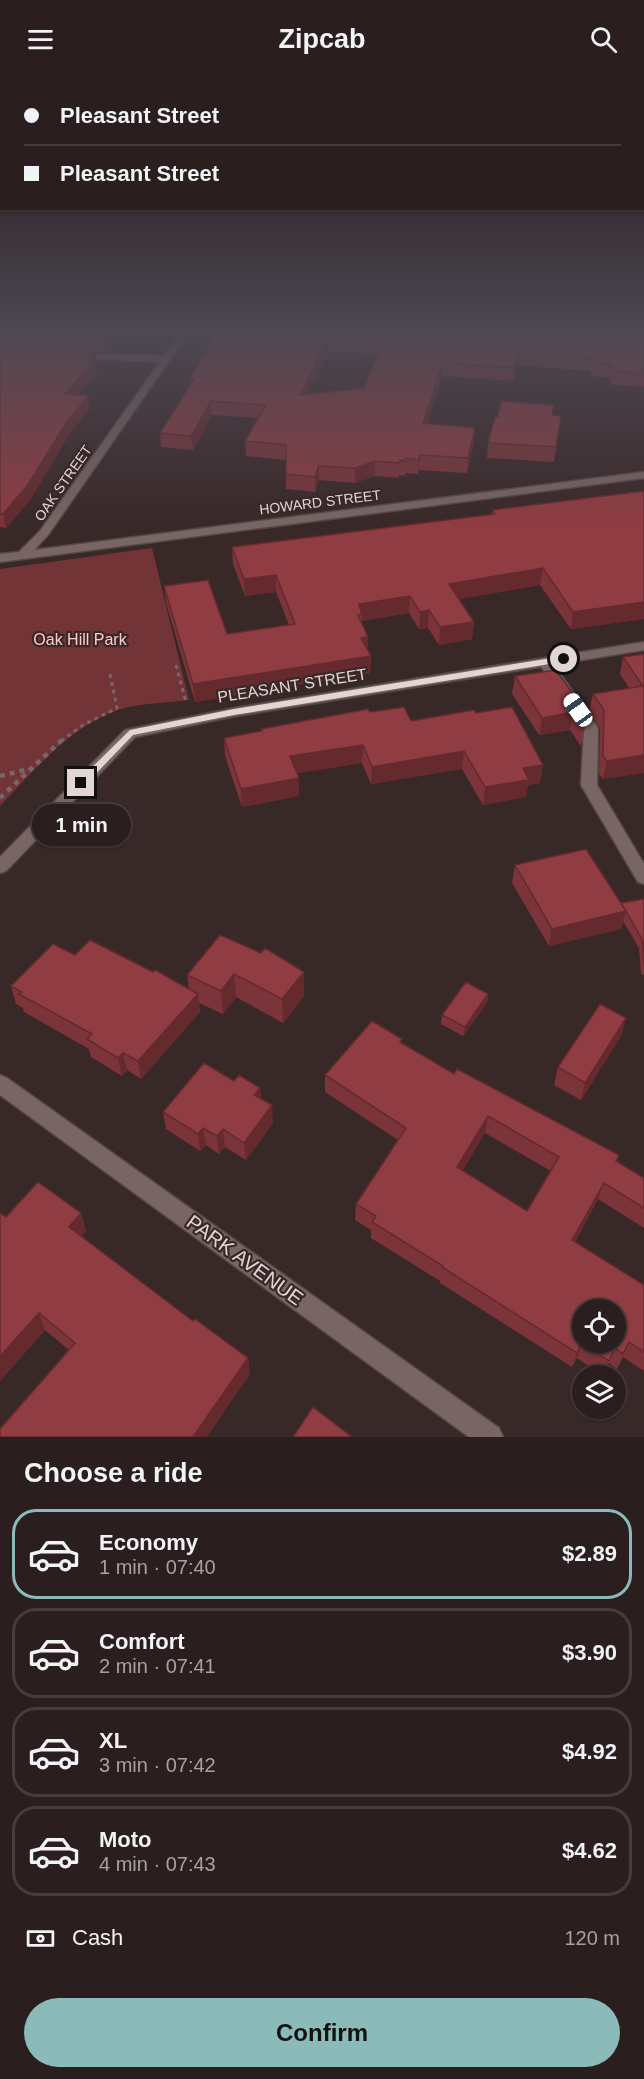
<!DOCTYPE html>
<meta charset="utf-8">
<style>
:root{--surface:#2b1e1e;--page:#332727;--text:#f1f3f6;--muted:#a6a2a4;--line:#473c3c;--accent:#8bbbb9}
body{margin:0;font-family:Helvetica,sans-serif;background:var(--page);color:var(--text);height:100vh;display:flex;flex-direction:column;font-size:22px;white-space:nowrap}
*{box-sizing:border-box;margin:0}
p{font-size:20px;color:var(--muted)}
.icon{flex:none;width:33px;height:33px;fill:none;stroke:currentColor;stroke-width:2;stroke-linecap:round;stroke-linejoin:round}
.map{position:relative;height:1359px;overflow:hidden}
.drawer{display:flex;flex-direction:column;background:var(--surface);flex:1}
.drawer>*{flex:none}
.top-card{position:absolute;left:0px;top:0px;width:645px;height:132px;box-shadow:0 2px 4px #0004,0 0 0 2px var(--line);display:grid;align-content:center;height:132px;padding:0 24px;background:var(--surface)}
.tools{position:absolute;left:572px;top:1221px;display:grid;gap:12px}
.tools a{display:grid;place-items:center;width:54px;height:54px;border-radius:50%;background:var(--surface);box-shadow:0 2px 4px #0004,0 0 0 2px var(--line);font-size:30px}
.end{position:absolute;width:27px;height:27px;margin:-14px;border:8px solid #e2d6d5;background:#111;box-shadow:0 0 0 3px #111}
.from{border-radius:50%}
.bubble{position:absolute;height:42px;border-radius:21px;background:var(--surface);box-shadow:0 2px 4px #0004,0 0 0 2px var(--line);font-size:20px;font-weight:700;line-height:42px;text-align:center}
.car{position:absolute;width:18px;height:36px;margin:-18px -9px;border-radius:8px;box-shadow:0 0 4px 2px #0007;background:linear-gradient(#fff 24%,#345 0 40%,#fff 0 76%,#345 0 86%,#fff 0)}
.top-card b{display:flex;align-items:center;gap:21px;height:57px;font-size:22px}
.top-card b+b{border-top:2px solid var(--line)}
.top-card i{width:15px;height:15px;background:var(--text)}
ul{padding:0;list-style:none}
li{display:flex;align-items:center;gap:18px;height:90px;margin:0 12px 9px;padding:0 12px;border:3px solid var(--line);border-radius:24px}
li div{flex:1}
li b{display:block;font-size:22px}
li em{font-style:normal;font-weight:700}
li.on{border-color:var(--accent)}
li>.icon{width:54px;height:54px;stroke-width:1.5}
h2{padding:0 24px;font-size:27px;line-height:72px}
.pay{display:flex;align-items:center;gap:15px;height:66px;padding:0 24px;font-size:22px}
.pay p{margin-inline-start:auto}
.cta{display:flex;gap:12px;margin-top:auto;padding:12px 24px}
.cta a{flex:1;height:69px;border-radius:36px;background:var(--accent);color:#111;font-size:24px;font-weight:700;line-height:69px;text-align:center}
header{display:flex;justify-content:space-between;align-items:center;height:78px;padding:0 24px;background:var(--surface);font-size:27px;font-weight:700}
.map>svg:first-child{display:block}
.green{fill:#733437}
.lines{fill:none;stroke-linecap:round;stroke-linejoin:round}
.lane-casing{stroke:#564747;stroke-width:3}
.street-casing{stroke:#564747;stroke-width:3}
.path-far1{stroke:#776767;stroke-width:3;stroke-dasharray:4 4;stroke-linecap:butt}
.path{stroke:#776767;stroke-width:4.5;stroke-dasharray:5 5;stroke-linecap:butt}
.lane{fill:#796564;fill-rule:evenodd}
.street{fill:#796564;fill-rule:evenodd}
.wall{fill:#7b3439;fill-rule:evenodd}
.shaded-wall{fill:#642a2e}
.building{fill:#8f3c42;stroke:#642a2e;stroke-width:1.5;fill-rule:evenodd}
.route{fill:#e2d6d5}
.labels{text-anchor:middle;stroke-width:4.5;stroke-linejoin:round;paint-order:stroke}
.far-street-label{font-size:14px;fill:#e2d6d5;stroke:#392828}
.park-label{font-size:16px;fill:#fdcbca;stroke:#392828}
.street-label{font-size:16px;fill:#e2d6d5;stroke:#392828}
.near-street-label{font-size:20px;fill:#e2d6d5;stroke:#392828}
</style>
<header><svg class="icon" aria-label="menu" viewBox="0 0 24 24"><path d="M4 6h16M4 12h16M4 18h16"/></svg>Zipcab<svg class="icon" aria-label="search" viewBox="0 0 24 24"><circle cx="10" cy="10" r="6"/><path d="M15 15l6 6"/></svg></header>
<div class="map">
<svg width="644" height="1359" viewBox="0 0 644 1359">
<rect width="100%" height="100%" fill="#392828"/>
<path class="green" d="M152,470L189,622C168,625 145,625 125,630C74,644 35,691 0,728V491Z"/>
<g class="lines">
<defs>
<path id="lane" d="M77,275L167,278L171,281L167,284L74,280V276Z
M545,580L550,581L598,650L597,707L644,786V806L638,804L581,707L584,650L538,584Z"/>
<path id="street" d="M179,257H187L48,457L34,472L644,394V400L0,484V476L19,474L40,453Z
M644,564V572L235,638L135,659L6,793L0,795V779L125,652L235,630Z
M0,997L7,1000L499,1350L503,1359H469L0,1017Z"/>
</defs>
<use href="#lane" class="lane-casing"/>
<use href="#street" class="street-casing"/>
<path class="path-far1" d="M176,587L186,624
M61,663L83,647L117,630L110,596"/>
<path class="path" d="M0,698L29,691
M0,720L63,661"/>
<use href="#lane" class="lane"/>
<use href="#street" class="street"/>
</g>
<path class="wall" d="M0,257H115L104,274H96L97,285L96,287L97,295L78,317L90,331L70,355L30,422L6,450L0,449Z
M215,257H644V309L610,306L611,300L591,298V293L515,287L514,303L442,298L427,346L474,364L467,395L419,392L418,396L405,395V398L399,397L398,400L375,398L355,405L319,402L315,414L286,411V382L246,378L245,363L258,340L212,337L193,372L161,369L160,355L190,307V301ZM328,273L377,276L364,310L308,316Z
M552,337L561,338L554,384L487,380L488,365Z
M644,413V541L571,551L540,507L459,521L474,544L472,561L439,567L428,550L419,551L409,535L362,543L368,572L371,578L370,595L195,624L166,525L164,508L227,556L289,547L276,514L245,518L233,486L232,469L492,436V432Z
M644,576V695L603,701L599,696L600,650L589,634L593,616L629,610L620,596L623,579Z
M556,592L584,650L581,668L570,652L539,657L512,616L515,598Z
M370,634L411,643L476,635L543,687L540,705L528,707L526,719L483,727L462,691L371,706L362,685L297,695L299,700V718L242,729L225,678L224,660L261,653V651Z
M515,787L621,825L644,821V897L641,896L639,870L623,843L621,851L549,868L512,805Z
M220,857L304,918L283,945L236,919L223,936L199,925L200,934L141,1001L127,992L122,998L91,979L89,971L24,934L23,930L16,926L11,908L75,877L153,894L189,911L187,897Z
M488,916L487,925L463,958L441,946L442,937Z
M626,940L621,958L581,1022L554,1007L558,989Z
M402,965L454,996L619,1077L617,1084L644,1100V1150L598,1121L575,1164L644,1207V1293L623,1279L617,1291L609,1285L603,1298L577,1280L572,1289L440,1205V1203L371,1160V1152L355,1142L356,1126L398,1062L325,1014V997ZM485,1055L551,1093L527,1133L462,1093Z
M234,1003L260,1010L261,1021L273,1045L246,1082L225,1069L219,1076L206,1067L200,1073L166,1051L163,1034Z
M81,1135L86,1153L81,1158L193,1243L248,1280L250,1296L69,1272L45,1252L0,1303L6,1139Z"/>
<path class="shaded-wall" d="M106,257H115L104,274L102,262Z
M328,260V273L301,331L300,317Z
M96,272L97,285L96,287L97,295L67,329L65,316Z
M443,284L442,298L422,360L423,345Z
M89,318L90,331L70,355L30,422L6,450L3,436L68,342Z
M211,323L212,337L193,372L191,358Z
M475,350L474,364L467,395L468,380Z
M420,377L419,392L418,396L419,382Z
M375,383V398L355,405V390Z
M319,388V402L315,414V399Z
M543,490L540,507L448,523L449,506Z
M276,497V514L245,518L244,501Z
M410,518L409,535L362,543V537L359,526Z
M644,524V541L571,551L573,534Z
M429,532L428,550L419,551L420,534Z
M474,544L472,561L439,567L440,549Z
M368,559V576L361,560Z
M371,578L370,595L195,624L193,606Z
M573,634L570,652L539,657L542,640Z
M363,667L362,685L291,696L290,678Z
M464,673L462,691L371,706L372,689Z
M644,677V695L603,701L607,683Z
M543,687L540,705L528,707L526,719L483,727L485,709L523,690Z
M299,700V718L242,729L241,711Z
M626,833L621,851L549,868L552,851Z
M304,894V918L283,945L282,921Z
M234,896L236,919L223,936L221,913Z
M198,916L200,934L141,1001L138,983Z
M488,916L487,925L463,958L465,949Z
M626,940L621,958L581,1022L585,1005Z
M123,975L127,992L122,998L118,980Z
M260,1010L261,1027L254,1017Z
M272,1027L273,1045L246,1082L244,1065Z
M488,1038L485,1055L454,1106L457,1089Z
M203,1050L206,1067L200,1073L198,1056Z
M223,1051L225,1069L219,1076L217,1058Z
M604,1105L598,1121L567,1178L572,1162Z
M81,1135L86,1153L74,1167L69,1149Z
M39,1235L45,1252L0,1303V1278Z
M582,1265L577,1280L572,1289L577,1275Z
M248,1280L250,1296L207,1359H193Z"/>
<path class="building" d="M0,257H106L102,262L0,260Z
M215,257H644V295L612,293L613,286L593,285L594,280L517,274L515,290L443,284L423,345L475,350L468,380L420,377L419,382L406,380V383L400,382L399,385L375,383L355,390L319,388L315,399L286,396V367L245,363L266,327L211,323L191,358L160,355L194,301H190ZM328,260L383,264L364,310L300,317Z
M0,270L96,272L89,282H95L65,316L89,318L68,342L27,408L3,436H0Z
M501,323L554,327L552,337L561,338L556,369L488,365L495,339H498Z
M644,413V524L573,534L543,490L449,506L474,544L440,549L429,532L420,534L410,518L359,526L362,537H358L368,559L361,560L371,578L193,606L164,508L208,502L227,556L295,546L276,497L244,501L232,469L495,436L492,432Z
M644,576V677L607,683L603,678L604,632L593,616L643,608L623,579Z
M556,592L585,633L584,650L573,634L542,640L515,598Z
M404,629L411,643L474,632L476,635L512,629L543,687L523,690L529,702L485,709L464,673L372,689L363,667L290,678L299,700L241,711L224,660L262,653L261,651L368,631L370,634Z
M586,771L626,833L552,851L515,787Z
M644,821V887L642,861L621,825Z
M220,857L261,875L265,870L304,894L282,921L234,896L221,913L187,897Z
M90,862L153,894L155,892L198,916L138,983L123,975L118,980L87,961L92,956L19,916L22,914L11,908L53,866L75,877Z
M466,904L488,916L465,949L442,937Z
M600,926L626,940L585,1005L558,989Z
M372,943L402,961L400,964L454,996L457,991L619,1077L616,1083L644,1100V1130L604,1105L572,1162L644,1207V1274L629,1264L623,1276L615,1270L609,1283L582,1265L577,1275L442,1189L443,1188L372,1144L376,1138L356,1126L406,1050L325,997ZM488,1038L559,1079L527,1133L457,1089ZM582,1232H615V1264H582Z
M204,985L234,1003L239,997L260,1010L254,1017L272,1027L244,1065L223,1051L217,1058L203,1050L198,1056L163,1034Z
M38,1104L81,1135L69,1149L193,1243L195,1241L248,1280L193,1359H0V1351L75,1265L39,1235L0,1278V1135L6,1139Z
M313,1329L352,1359H293Z"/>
<linearGradient id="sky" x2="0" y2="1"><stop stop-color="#1f1616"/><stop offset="0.57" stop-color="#4e4853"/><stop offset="1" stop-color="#4e4853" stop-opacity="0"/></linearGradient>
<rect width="644" height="447" fill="url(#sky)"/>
<path class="route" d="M564,578L569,581L568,583L234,637L133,657L85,707L81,708L76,705L130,652L234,631Z"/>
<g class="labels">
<g class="far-street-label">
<text transform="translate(63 405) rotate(-55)" y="5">OAK STREET</text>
<text transform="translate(320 424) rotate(-7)" y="5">HOWARD STREET</text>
</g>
<g class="park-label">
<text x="80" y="567">Oak Hill Park</text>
</g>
<g class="street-label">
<text transform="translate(292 607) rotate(-9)" y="6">PLEASANT STREET</text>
</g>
<g class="near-street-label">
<text transform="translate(245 1182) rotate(36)" y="7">PARK AVENUE</text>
</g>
</g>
</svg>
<div class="tools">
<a><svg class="icon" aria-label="locate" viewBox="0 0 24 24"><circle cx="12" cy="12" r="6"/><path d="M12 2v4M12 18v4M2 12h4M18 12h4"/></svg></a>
<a><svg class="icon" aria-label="layers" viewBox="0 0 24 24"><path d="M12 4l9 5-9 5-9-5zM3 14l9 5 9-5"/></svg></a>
</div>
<i class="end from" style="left:564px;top:581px"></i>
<i class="end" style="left:81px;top:705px"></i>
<div class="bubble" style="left:32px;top:726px;width:99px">1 min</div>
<i class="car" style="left:578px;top:632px;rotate:325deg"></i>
<div class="top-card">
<b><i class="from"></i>Pleasant Street</b>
<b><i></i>Pleasant Street</b>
</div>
</div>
<section class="drawer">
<h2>Choose a ride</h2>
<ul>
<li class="on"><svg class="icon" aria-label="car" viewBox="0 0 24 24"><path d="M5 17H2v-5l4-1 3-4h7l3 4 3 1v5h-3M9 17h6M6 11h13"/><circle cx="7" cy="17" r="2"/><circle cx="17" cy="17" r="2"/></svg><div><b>Economy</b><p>1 min · 07:40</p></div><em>$2.89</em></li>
<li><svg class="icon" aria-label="car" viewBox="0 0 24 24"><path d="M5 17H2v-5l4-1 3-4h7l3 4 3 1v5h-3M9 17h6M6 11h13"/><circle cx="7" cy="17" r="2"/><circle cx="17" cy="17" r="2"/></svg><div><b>Comfort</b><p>2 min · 07:41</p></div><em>$3.90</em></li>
<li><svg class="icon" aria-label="car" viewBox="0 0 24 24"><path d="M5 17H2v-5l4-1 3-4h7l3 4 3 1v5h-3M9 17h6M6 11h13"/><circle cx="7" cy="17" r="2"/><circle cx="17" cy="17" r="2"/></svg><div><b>XL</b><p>3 min · 07:42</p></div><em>$4.92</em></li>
<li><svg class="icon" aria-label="car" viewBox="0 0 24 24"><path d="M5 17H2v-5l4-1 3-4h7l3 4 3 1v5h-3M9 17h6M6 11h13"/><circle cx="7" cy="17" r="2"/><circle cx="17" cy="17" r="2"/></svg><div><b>Moto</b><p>4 min · 07:43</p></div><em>$4.62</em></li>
</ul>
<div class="pay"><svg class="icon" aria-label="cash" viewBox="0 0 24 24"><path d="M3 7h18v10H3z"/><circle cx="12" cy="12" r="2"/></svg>Cash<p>120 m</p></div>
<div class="cta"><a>Confirm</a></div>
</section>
